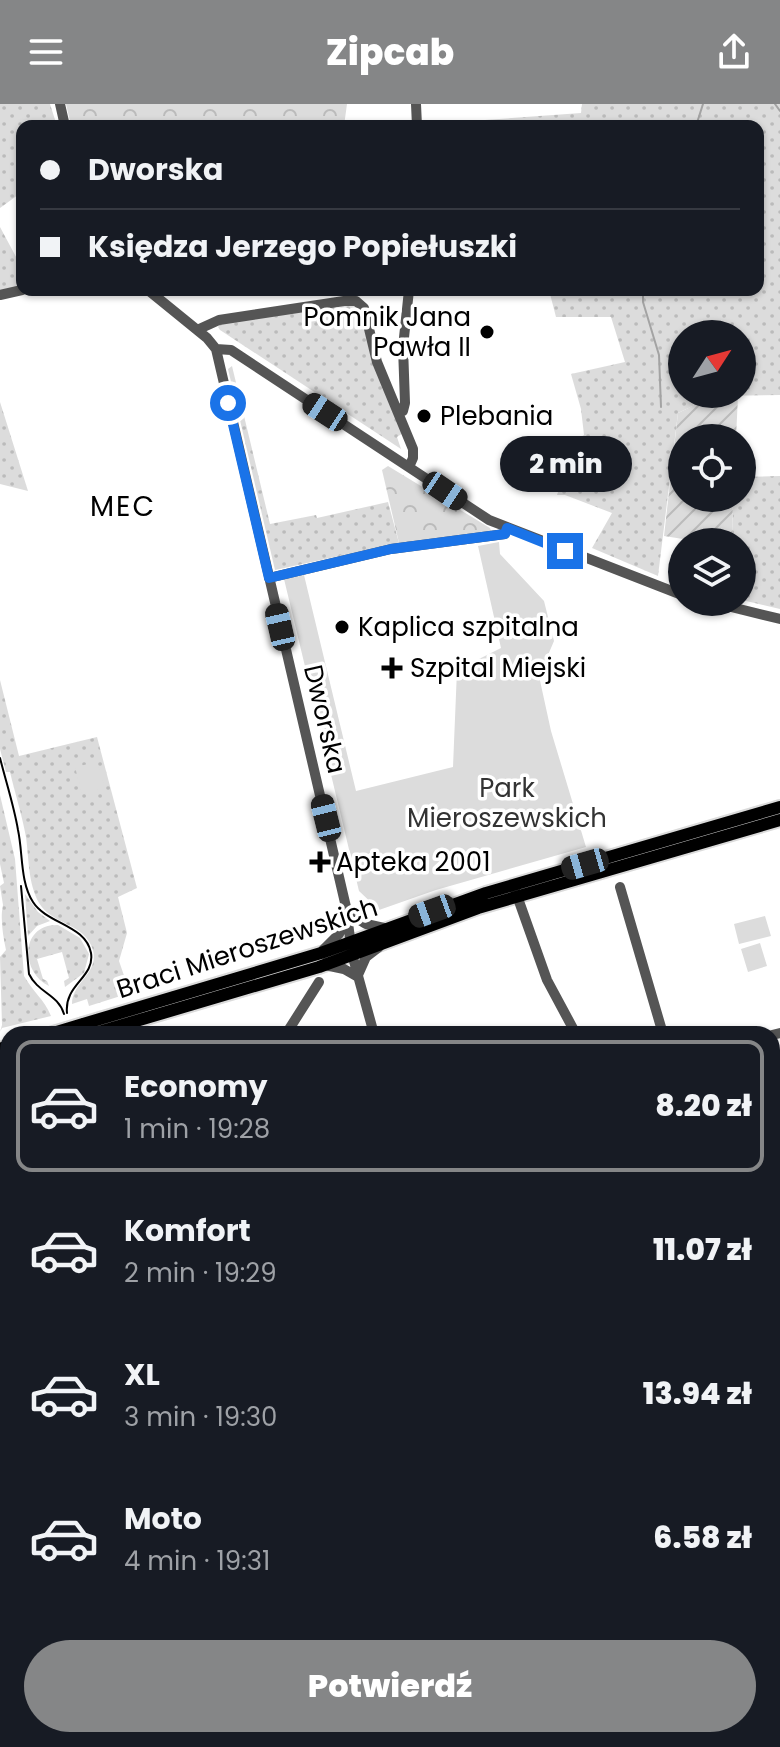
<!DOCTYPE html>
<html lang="pl">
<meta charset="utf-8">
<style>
:root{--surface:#171b24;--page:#242831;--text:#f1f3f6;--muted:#9ea1a6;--line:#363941;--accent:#858687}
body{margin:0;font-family:Poppins,sans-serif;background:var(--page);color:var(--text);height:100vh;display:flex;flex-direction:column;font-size:30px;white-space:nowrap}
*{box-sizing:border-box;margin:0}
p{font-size:26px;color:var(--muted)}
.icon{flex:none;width:44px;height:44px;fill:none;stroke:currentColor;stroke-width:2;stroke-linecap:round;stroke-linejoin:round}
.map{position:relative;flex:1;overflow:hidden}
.details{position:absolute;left:0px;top:922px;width:780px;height:722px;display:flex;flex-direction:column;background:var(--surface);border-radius:24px 24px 0 0;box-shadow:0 2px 6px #0004}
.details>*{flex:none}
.guide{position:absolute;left:16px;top:16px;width:748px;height:176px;border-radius:16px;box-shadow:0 2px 6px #0004;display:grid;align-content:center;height:176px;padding:0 24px;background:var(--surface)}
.needle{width:52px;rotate:54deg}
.buttons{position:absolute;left:668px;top:216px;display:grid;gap:16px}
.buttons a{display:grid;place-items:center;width:88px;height:88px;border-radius:50%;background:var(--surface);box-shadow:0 2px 6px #0004;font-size:40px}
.end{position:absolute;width:36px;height:36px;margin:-18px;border:10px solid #1a73e8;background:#fff;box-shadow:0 0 0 4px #fff}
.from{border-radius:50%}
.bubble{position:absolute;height:56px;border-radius:28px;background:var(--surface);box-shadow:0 2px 6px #0004;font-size:26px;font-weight:800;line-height:56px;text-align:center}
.car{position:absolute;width:24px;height:48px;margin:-24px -12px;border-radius:10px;box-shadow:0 0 6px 2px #0007;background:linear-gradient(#222 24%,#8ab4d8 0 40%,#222 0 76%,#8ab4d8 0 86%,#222 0)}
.guide b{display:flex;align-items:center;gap:28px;height:76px;font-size:30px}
.guide b+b{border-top:2px solid var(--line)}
.guide i{width:20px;height:20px;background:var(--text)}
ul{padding:14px 0 0;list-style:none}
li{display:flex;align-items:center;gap:24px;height:132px;margin:0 16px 12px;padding:0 8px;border:4px solid transparent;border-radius:16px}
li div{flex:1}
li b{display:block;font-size:30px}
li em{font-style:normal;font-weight:800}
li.active{border-color:var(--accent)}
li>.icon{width:72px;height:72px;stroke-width:1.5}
.primary-button{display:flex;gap:16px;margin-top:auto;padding:16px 24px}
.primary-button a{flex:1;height:92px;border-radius:48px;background:var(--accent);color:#fff;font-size:32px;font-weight:800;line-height:92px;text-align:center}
header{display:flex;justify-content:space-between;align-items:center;height:104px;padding:0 24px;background:var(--accent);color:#fff;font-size:36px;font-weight:800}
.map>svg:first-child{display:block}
.grass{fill:url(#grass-dots);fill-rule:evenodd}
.forest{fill:url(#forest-crowns)}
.park{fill:#dcdcdc}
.garden{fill:url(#garden-furrows)}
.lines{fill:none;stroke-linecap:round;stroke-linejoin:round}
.stream{stroke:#a3a3a3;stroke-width:2}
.major-casing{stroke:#dbdbdb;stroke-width:16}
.minor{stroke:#555;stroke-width:10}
.major{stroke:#000;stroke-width:12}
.tram{stroke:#000;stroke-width:2}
.major-bridge-casing{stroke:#dbdbdb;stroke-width:16;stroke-linecap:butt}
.major-bridge{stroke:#000;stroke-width:12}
.route{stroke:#1a73e8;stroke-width:10}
.poi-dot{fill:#000;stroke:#fff;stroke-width:3}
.labels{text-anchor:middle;stroke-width:7;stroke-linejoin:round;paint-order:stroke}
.poi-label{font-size:26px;fill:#000;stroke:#fff;text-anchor:start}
.street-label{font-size:26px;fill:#000;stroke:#fff}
.park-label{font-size:26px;fill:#333;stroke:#fff}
.neighbourhood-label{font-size:28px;letter-spacing:2px;fill:#000;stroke:#fff}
</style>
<header><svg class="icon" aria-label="menu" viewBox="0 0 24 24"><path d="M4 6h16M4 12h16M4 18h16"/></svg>Zipcab<svg class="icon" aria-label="share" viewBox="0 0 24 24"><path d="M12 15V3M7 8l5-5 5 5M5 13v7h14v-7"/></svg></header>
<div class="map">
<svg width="780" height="1643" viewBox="0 0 780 1643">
<defs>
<pattern id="grass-dots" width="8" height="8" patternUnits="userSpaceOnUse" patternTransform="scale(2)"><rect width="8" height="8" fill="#dcdcdc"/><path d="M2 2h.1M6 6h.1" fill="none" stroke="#bbb" stroke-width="1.8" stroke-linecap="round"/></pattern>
<pattern id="forest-crowns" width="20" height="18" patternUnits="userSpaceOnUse" patternTransform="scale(2)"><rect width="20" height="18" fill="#dcdcdc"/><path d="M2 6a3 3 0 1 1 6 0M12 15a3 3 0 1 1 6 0" fill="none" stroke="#bbb"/></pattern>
<pattern id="garden-furrows" width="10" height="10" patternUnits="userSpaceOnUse" patternTransform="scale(2)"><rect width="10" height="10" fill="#dcdcdc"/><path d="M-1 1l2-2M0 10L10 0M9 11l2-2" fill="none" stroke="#bbb"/></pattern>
</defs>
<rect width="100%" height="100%" fill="#fff"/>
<path class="grass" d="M0,0H50L57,22H22V88L0,104Z
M582,0H780V291L714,292L678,309L658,472L592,444L612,409L565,391H557L564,370L576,357L578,335L584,331L581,305L571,270L625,258L611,213H556L549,186H758V22H485V16L581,9ZM682,230H742V290H682Z
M0,123L22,164V182L0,187Z
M354,200L359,204L403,329L397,333L401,345L220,226L218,223L221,219Z
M232,262L270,420L316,411L317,414L388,398L399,439L275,466L228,265Z
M0,298L28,387L0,380Z
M780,372V505L742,496V438H732L733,394H742V373Z
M0,576L19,652L97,633L137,784L118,793L127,829L119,857L130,889L89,902L87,895L72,900C72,878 99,870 93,846C85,819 52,821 39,799C28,779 29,755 26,733C22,711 15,689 10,668H6L0,645Z
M0,691L15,755L24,872C33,888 44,895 51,912L2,924L0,928L2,921L0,853L6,846C3,832 0,814 3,801L0,782L4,779L0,760Z
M25,790L38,808L50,817L37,822L28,832Z
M58,821L80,834L89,850L84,869L65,883L64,877L69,874L62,848L37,855L43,875L47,877L49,882C20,868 20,820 58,821Z
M266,1636H362L364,1643H268Z
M601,1636H704L706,1643H603Z"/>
<path class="forest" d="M66,0H347L344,22H71Z
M388,362L490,424L491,427L399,439L382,366Z"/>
<path class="park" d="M499,438L500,450L544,497L554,537L539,572L551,627L586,743L436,786L379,806L359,787L284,475L304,471L356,687L453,663L457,566L501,544L478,442Z
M97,658L105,684L82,690L75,663Z
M765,812L771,832L739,840L734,820Z
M760,839L767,862L748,868L741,845Z"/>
<path class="garden" d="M713,292H738L736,334H682V394H733L732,438H702L664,432L678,309Z"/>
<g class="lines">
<path class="stream" d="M775,0L780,7
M696,22L703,0
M643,186V198L659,251L661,303
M265,1636L267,1643"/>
<defs>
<path id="major" d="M83,920L321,849L486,789L780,703
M92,930L319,863L478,804L780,716
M0,945L8,942
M0,957L8,955"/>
</defs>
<use href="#major" class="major-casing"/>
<path class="minor" d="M60,0L65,22
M416,0L417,22
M148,186L207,234L216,245L346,803L352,850L374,930
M0,191L22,186
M197,226L219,216L344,197H356L364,204L377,258L413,345V354L409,363
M216,245L231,246L489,416L682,491
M399,309L403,307L405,299L403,243L409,186
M269,474L391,445L505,430L507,424
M711,498L780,515
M620,783L663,930
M515,786L547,876L576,930
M348,809L366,820L384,824
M323,846L339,830L347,811
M325,861L344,865L358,873
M358,871L366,853L379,843
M286,930L319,878
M772,931L780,929
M772,1295L780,1321
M0,1299L8,1296
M0,1333L8,1331
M772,1428L780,1425
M191,1636L194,1643
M549,1636L551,1643"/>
<use href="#major" class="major"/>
<path class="tram" d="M0,654C6,678 14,702 18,726C23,749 20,778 33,798C47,820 86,821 91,849C95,874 64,880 67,909
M21,782L29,870C38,889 58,890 64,910
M262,1636L264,1643"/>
<defs>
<path id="major-bridge" d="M50,930L83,920"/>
</defs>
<use href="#major-bridge" class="major-bridge-casing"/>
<use href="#major-bridge" class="major-bridge"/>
</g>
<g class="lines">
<path class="route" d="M228,299L269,474L391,445L505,430L507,424L565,447"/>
</g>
<g class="poi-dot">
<circle cx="487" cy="228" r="8"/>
<circle cx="424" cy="312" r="8"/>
<circle cx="342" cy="523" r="8"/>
<path d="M388 552h8v8h8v8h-8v8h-8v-8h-8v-8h8z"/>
<path d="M316 746h8v8h8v8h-8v8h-8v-8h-8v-8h8z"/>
</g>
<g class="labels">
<g class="poi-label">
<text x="471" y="222" text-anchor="end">Pomnik Jana<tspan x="471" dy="30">Pawła II</tspan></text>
<text x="440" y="321">Plebania</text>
<text x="358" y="532">Kaplica szpitalna</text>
<text x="410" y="573">Szpital Miejski</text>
<text x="336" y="767">Apteka 2001</text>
</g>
<g class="street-label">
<text transform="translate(325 615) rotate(77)" y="9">Dworska</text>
<text transform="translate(247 844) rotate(-18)" y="9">Braci Mieroszewskich</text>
</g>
<g class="park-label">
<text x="507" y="693">Park<tspan x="507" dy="30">Mieroszewskich</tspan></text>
</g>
<g class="neighbourhood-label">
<text x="123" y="412">MEC</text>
</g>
</g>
</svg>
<div class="buttons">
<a><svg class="needle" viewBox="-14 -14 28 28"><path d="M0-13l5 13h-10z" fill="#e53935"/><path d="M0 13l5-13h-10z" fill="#9ea1a6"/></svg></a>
<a><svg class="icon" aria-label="locate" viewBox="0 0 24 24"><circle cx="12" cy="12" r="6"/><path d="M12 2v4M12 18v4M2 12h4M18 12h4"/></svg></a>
<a><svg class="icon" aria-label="layers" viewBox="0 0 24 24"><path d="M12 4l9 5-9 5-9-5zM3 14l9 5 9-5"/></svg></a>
</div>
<i class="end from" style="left:228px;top:299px"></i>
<i class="end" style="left:565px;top:447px"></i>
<div class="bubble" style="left:500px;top:332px;width:132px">2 min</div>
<i class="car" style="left:325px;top:308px;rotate:303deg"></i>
<i class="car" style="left:445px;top:387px;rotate:124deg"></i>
<i class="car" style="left:280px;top:523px;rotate:347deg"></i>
<i class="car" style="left:326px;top:714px;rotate:346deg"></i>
<i class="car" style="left:585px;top:760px;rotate:254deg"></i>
<i class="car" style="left:432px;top:807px;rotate:250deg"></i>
<div class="guide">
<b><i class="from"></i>Dworska</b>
<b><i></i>Księdza Jerzego Popiełuszki</b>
</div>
<section class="details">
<ul>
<li class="active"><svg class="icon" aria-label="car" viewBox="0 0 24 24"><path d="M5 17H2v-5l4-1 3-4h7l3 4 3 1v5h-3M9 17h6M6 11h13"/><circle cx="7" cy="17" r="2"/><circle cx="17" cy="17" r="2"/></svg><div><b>Economy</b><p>1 min · 19:28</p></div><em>8.20 zł</em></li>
<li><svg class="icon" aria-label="car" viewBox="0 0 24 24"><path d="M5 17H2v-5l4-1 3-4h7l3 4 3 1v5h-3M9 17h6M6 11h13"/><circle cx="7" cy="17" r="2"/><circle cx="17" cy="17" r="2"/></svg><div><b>Komfort</b><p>2 min · 19:29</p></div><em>11.07 zł</em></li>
<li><svg class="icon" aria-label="car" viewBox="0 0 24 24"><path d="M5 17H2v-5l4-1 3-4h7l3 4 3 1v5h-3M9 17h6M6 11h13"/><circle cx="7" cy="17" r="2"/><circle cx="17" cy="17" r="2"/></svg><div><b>XL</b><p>3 min · 19:30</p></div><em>13.94 zł</em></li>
<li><svg class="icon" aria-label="car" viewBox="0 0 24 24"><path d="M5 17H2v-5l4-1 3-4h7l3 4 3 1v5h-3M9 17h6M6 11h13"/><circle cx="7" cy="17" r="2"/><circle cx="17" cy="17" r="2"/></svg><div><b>Moto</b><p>4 min · 19:31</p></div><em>6.58 zł</em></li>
</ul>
<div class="primary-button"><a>Potwierdź</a></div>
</section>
</div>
